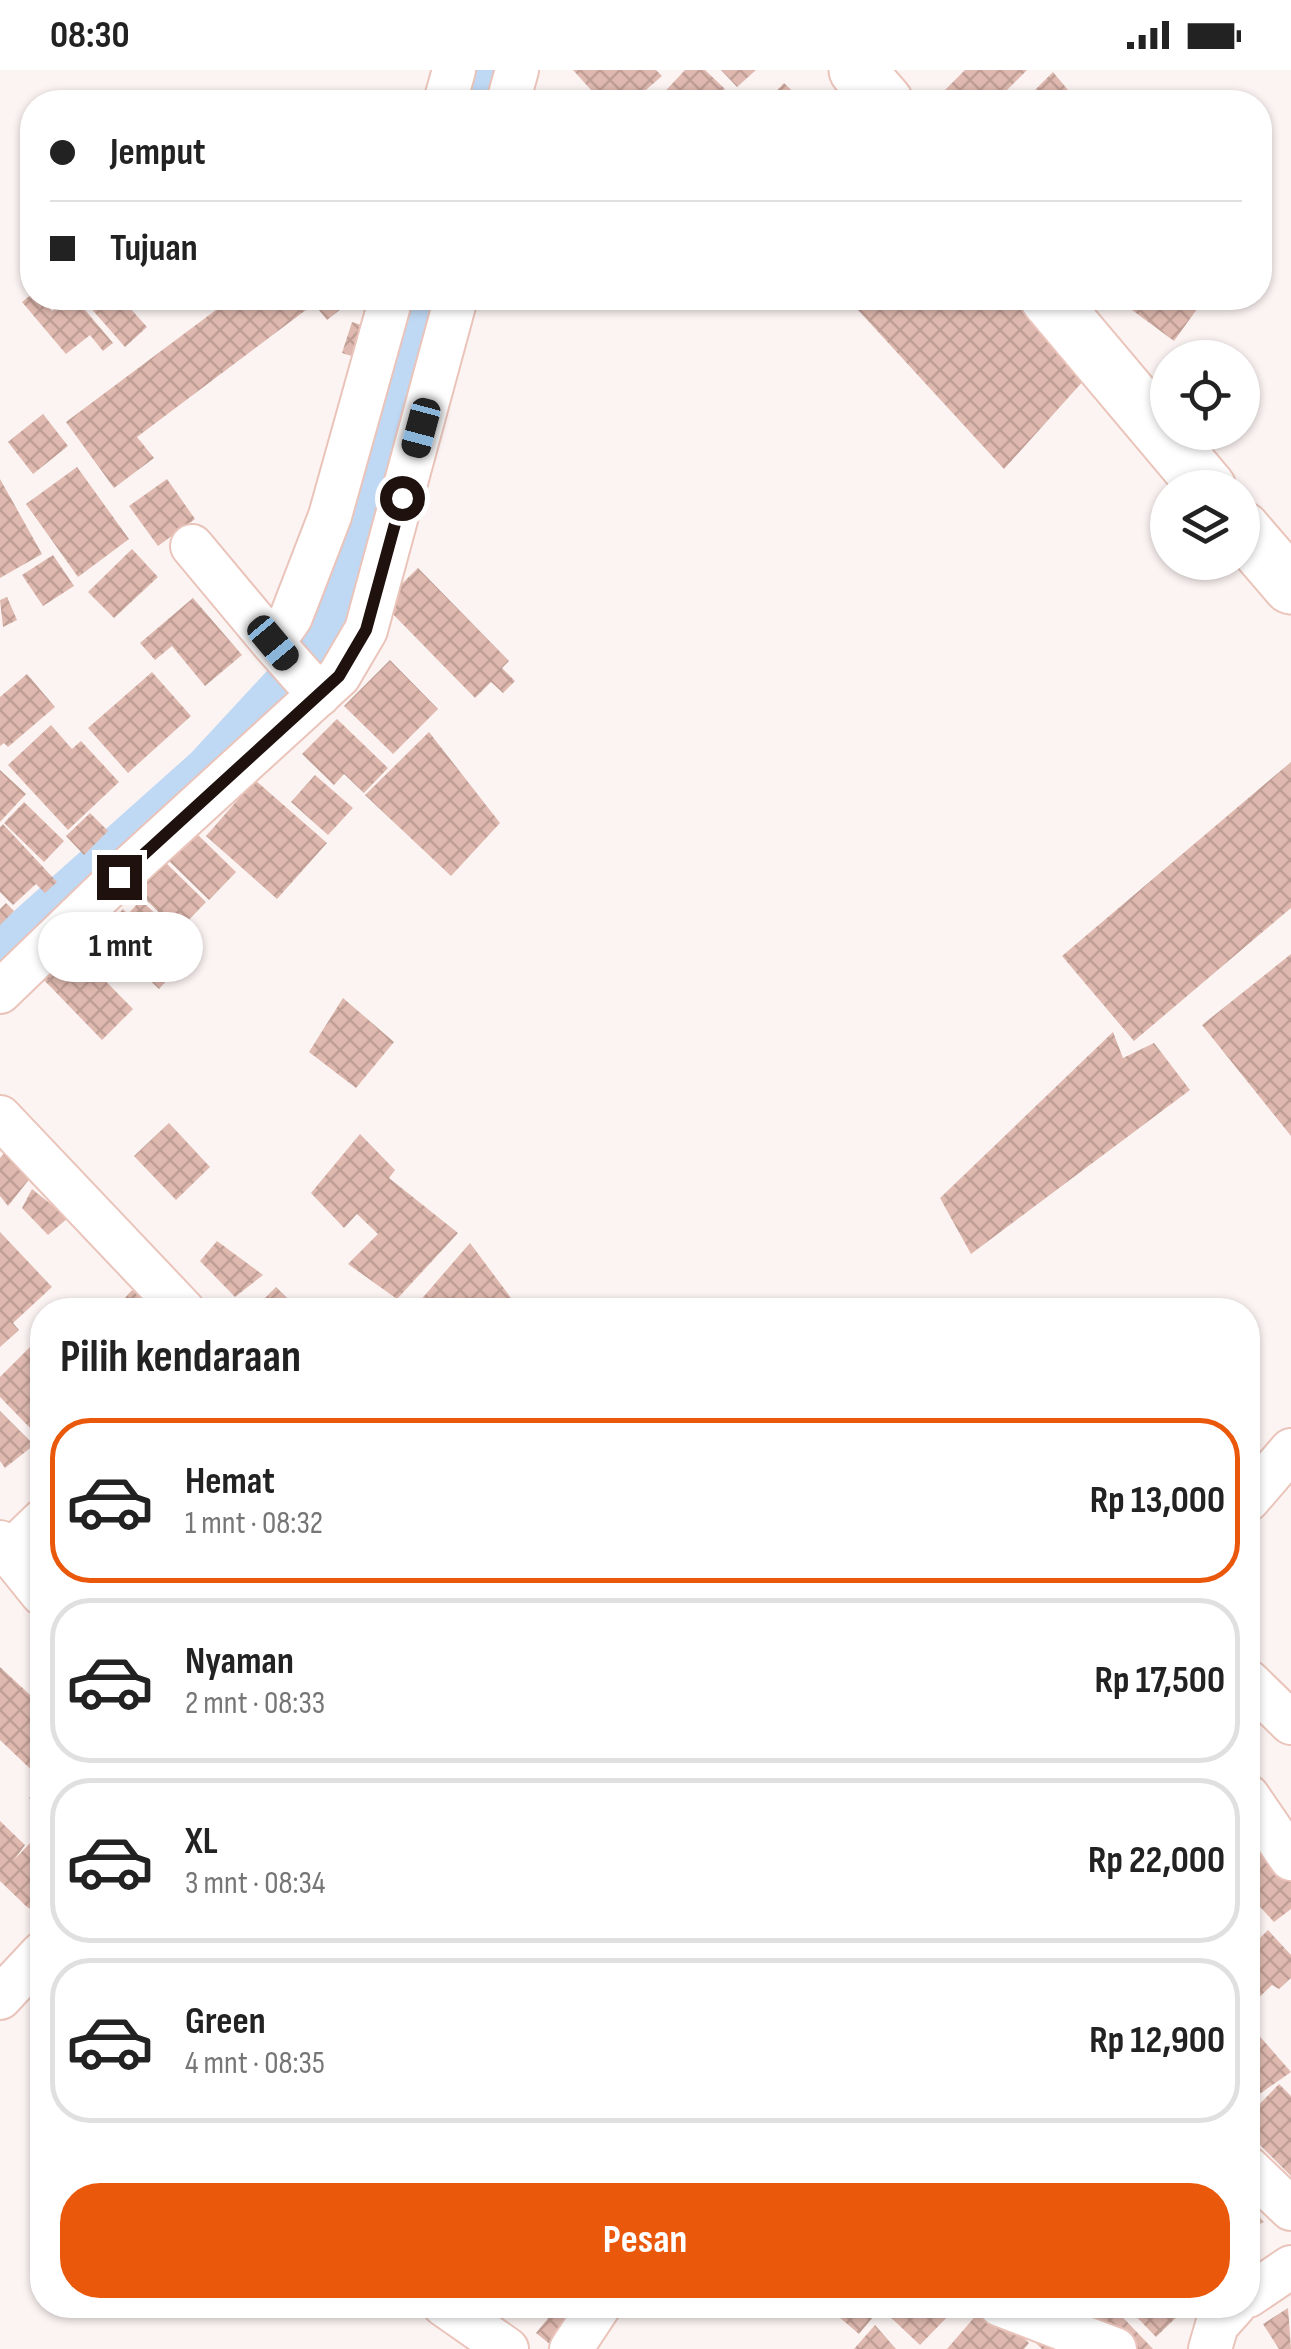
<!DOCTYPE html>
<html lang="id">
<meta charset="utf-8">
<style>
:root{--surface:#fff;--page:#f6f6f6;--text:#222;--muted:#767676;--line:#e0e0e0;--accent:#ea580c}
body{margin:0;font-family:"Sofia Sans Condensed",sans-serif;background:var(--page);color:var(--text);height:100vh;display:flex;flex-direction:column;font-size:38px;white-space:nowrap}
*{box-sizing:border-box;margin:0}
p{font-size:32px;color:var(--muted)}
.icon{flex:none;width:55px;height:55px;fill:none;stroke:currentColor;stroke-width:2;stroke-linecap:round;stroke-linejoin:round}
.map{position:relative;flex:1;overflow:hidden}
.panel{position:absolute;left:30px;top:1228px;width:1230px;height:1020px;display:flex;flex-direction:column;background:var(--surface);border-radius:40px;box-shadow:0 2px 8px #0004}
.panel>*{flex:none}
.top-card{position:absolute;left:20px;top:20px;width:1252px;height:220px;border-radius:40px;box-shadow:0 2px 8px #0004;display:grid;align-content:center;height:220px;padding:0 30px;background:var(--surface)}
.controls{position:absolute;left:1150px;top:270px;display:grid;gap:20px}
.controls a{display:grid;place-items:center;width:110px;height:110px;border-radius:50%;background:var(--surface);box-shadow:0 2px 8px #0004;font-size:50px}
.end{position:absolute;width:45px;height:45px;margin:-22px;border:12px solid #1e110e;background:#fff;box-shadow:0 0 0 5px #fff}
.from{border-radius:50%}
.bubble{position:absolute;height:70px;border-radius:35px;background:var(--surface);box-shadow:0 2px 8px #0004;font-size:32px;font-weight:700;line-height:70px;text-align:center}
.car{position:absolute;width:30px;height:60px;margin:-30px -15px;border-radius:12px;box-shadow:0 0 8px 2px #0007;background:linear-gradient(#222 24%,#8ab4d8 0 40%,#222 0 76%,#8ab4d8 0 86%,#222 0)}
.top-card b{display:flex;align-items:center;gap:35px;height:95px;font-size:38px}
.top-card b+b{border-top:2px solid var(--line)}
.top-card i{width:25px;height:25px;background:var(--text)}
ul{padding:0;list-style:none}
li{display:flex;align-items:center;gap:30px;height:165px;margin:0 20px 15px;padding:0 10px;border:5px solid var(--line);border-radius:40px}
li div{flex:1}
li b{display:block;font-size:38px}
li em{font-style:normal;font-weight:700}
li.on{border-color:var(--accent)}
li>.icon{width:90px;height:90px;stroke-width:1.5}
h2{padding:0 30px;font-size:45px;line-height:120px}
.action{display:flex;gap:20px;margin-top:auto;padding:20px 30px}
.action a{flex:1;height:115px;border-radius:40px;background:var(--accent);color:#fff;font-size:40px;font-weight:700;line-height:115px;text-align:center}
.status{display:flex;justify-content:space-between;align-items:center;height:70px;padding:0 50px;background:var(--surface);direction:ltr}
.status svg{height:28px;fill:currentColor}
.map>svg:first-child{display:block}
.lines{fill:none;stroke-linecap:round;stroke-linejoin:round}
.canal{stroke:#bfd8f3;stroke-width:38}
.building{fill:url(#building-cross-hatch)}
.minor-casing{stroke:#eac4ba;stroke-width:46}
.tertiary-casing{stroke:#eac4ba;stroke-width:59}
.minor{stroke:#fff;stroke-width:42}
.tertiary{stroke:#fff;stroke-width:55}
.route{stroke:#1e110e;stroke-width:12}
</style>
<div class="status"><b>08:30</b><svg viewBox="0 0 49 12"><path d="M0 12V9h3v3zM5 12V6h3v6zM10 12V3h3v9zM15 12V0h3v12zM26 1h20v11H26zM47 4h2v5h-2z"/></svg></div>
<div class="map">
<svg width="1291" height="2279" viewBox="0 0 1291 2279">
<defs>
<pattern id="building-cross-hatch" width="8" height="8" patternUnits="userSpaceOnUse" patternTransform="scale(2.5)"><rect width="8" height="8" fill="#dfb9af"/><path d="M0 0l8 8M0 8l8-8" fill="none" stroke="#bf9e95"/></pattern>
</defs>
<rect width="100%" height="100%" fill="#fcf4f2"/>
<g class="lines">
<path class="canal" d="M469,32L478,0
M0,879L205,696L314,578L326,557L415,228"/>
</g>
<path class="building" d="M573,0H656L662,6L632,32H602Z
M685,0H705L725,19L712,32H655Z
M721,0H756L737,17Z
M965,0H1027L995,32H933Z
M1053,2L1078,32H1023Z
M784,13L804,32H766Z
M32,224V228H41L52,241L68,228H75L113,273L103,281L90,265L66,284L22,232Z
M82,228H121L147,257L125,277Z
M232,228H297L306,240L137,367L154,388L114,418L66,352Z
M309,228H355L327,250Z
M847,228H1011L1085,309L1004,399Z
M1143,228H1205L1174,271L1132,240Z
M352,252L371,258L361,289L342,283Z
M43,344L68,376L33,404L8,372Z
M77,397L129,469L78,507L26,434Z
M0,409L42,484L0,508Z
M167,409L195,449L158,476L129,436Z
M132,479L158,507L114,548L88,522Z
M53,485L74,516L43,536L22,505Z
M418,498L509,591L502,598L515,611L503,623L491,612L475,628L382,533Z
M7,527L17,550L3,557L0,530Z
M193,528L242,585L205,616L172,576L155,590L140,573Z
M390,590L438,639L393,684L344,636Z
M152,602L191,646L128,703L88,658Z
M27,604L55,637L8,677L4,673L0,676V627Z
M337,649L388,698L364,723L344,704L334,715L302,684Z
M51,655L72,679L81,671L119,712L68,760L8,695Z
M429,662L500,753L451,806L365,725Z
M1291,692V838L1134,971L1062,886Z
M0,700L26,724L0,752Z
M315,705L353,738L328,765L291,732Z
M255,710L327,773L277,829L206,766Z
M24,732L64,771L44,792L4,753Z
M90,743L108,761L84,785L66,766Z
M3,754L57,812L45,823L36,814L13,835L0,822V757Z
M196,763L236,802L209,830L169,791Z
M165,792L206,832L178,861L137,821Z
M141,830L194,881L159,919L106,868L117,856L112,851L123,839L128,844Z
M6,833L14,841L0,855V839Z
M73,878L133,939L102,970L42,908Z
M1291,884V1066L1202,955Z
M343,928L394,972L356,1018L309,982Z
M1113,962L1123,988L1154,973L1190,1020L971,1184L940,1128Z
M169,1053L210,1097L176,1130L134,1086Z
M360,1064L395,1100L389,1108L458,1163L397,1229L348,1194L378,1164L357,1144L344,1158L311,1123Z
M5,1082L31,1107L8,1136L0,1126V1088Z
M32,1119L68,1148L48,1165L22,1138Z
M0,1162L52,1217L13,1253L19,1260L0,1277Z
M217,1171L263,1205L235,1227L200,1191Z
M470,1173L520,1240H412Z
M276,1217L299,1240H253Z
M132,1220L154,1240H114Z
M31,1276L42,1288V1347L31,1359L0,1327V1307Z
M0,1341L34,1375L5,1398L0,1391Z
M0,1597L42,1636V1710L0,1670Z
M42,1712V1740L29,1728Z
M1248,1749L1291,1803V1839L1274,1852L1248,1824Z
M0,1751L25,1775L14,1790L32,1771L42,1781V1845L27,1837L0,1811Z
M1268,1860L1291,1885V1908L1279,1919L1272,1915L1248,1938V1880Z
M1248,1953L1291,2002L1248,2032Z
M1279,2014L1291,2026V2106L1248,2063V2046Z
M1248,2134L1264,2152L1248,2160Z
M559,2235H573L588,2247L556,2279L536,2263Z
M825,2235H883L859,2264Z
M894,2235H944L952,2242L920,2275L886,2243Z
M985,2235H990L1029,2273L1024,2279H947Z
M997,2235H1111L1153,2279H1042Z
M1125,2235H1180L1185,2239L1156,2267Z
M1288,2238L1291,2279H1279L1263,2254Z
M875,2255L896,2279H854Z"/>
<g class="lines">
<defs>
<path id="minor" d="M445,32L454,0
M508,32L517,0
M192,476L273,573
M319,625L273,573L291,547L330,446L391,228
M0,922L119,807L339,606L366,560L456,228
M0,1047L183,1240
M1248,1430L1291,1380
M0,1472L42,1524
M9,1483L42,1451
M1248,1611L1291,1653
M1248,1726L1291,1789
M0,1928L42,1883
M1248,2098L1291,2139
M1248,2226L1291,2197
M444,2235L507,2279
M1000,2235L1115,2279
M571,2279L600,2235
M1210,2279L1217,2255L1235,2235"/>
<path id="tertiary" d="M857,0L885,32
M1048,228L1208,418
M1242,459L1291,516"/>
</defs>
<use href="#minor" class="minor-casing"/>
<use href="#tertiary" class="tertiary-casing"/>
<use href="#minor" class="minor"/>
<use href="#tertiary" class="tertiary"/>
</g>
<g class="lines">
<path class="route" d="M119,807L339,606L366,560L402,428"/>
</g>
</svg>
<div class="controls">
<a><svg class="icon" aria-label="locate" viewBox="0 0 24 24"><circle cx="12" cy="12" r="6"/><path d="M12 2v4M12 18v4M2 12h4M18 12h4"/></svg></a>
<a><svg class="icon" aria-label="layers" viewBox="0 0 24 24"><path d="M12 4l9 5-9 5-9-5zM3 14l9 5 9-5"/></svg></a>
</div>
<i class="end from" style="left:402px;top:428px"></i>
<i class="end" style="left:119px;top:807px"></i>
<div class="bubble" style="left:38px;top:842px;width:165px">1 mnt</div>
<i class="car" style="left:421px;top:358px;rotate:195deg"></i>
<i class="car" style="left:273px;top:573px;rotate:140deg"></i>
<div class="top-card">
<b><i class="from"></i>Jemput</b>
<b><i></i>Tujuan</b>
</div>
<section class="panel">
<h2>Pilih kendaraan</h2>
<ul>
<li class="on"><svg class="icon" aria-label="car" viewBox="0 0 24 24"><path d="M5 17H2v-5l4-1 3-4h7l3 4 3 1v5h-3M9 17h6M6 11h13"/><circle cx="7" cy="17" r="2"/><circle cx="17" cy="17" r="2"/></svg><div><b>Hemat</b><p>1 mnt · 08:32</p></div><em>Rp 13,000</em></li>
<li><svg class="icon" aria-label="car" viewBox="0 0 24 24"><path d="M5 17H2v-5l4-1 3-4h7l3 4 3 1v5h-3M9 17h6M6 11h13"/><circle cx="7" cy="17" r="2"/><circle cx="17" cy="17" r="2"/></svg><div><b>Nyaman</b><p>2 mnt · 08:33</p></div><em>Rp 17,500</em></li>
<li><svg class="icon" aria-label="car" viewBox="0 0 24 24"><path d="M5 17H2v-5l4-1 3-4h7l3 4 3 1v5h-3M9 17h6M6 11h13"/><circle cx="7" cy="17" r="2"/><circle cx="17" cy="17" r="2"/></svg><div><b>XL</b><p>3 mnt · 08:34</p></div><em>Rp 22,000</em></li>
<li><svg class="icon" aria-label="car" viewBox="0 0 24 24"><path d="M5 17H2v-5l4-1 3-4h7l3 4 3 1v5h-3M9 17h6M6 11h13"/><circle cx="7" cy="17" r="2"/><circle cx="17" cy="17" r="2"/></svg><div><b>Green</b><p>4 mnt · 08:35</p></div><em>Rp 12,900</em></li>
</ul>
<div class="action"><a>Pesan</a></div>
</section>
</div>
